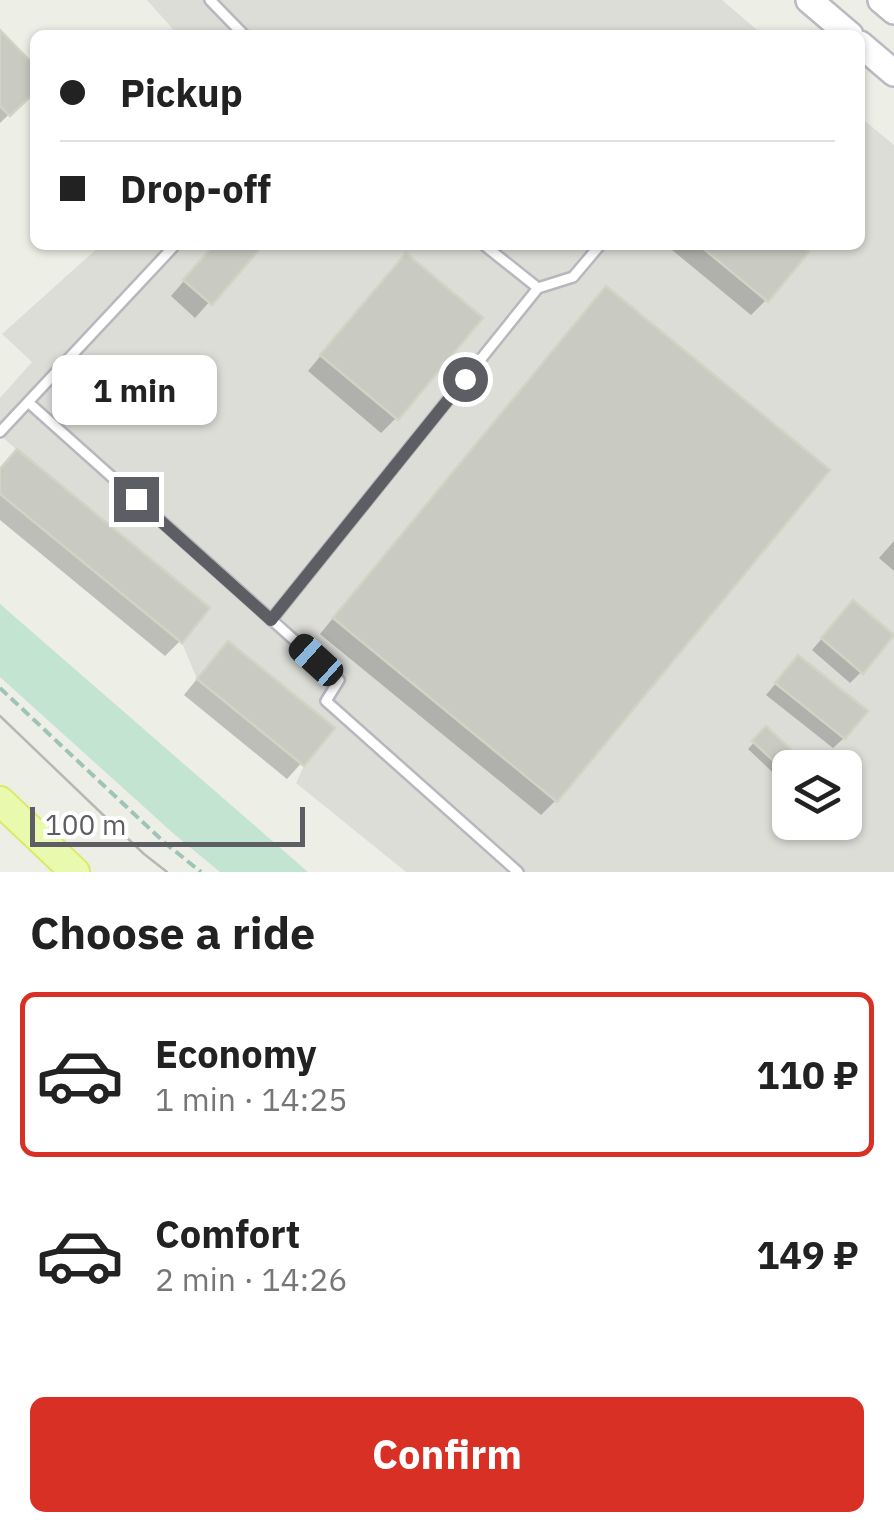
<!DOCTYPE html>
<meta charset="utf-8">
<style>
:root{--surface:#fff;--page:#f6f6f6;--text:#222;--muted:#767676;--line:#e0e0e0;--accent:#d93025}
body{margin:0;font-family:"IBM Plex Sans",sans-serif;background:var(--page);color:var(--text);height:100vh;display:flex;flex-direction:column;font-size:38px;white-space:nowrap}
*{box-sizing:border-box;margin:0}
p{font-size:32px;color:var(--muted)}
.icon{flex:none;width:55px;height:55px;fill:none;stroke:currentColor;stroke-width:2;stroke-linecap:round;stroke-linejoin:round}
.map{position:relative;height:872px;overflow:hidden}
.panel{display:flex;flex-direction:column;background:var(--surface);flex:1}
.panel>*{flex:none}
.guide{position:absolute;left:30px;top:30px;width:835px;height:220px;border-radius:15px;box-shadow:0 2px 8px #0004;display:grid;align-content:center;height:220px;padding:0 30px;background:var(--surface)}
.tools{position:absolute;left:772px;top:750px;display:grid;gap:20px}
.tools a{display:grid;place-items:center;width:90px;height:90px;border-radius:15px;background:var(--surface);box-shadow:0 2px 8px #0004;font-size:50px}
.scale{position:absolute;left:30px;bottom:25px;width:275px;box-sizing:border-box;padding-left:10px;border:5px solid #5d5d64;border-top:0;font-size:28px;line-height:35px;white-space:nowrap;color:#5d5d64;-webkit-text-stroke:8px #fff;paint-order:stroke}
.end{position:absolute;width:45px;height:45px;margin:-22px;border:12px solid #5d5d64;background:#fff;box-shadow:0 0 0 5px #fff}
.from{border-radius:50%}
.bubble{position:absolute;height:70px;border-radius:15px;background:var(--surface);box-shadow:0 2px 8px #0004;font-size:32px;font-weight:800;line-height:70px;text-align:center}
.car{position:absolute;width:30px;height:60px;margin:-30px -15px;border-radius:12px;box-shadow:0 0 8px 2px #0007;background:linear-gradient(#222 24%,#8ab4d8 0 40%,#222 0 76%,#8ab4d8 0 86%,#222 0)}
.guide b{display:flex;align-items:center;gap:35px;height:95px;font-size:38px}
.guide b+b{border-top:2px solid var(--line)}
.guide i{width:25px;height:25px;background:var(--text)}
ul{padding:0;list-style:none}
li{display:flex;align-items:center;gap:30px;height:165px;margin:0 20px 15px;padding:0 10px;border:5px solid transparent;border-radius:15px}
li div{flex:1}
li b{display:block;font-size:38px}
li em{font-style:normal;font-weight:800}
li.selected{border-color:var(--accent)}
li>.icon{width:90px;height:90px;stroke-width:1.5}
h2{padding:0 30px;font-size:45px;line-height:120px}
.cta{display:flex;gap:20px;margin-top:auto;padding:20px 30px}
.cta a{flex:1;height:115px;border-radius:15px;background:var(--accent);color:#fff;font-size:40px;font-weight:800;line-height:115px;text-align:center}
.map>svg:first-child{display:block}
.industrial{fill:#dcddd7;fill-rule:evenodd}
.green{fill:#c3e4d0}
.shadow{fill:#0003}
.building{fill:#c9cac1;stroke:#d1d3c4;stroke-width:2.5}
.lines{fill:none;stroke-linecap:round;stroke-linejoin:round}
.lane-casing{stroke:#b7b7be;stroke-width:14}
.secondary-casing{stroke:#babac2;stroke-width:30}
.primary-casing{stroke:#dbe964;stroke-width:32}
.path{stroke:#9dc4b7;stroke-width:4;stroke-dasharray:10 5;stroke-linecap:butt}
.lane{stroke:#fff;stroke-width:9}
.secondary{stroke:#fff;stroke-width:25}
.primary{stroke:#e9faae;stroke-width:28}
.tram{stroke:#b7b7b8;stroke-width:2.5}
.route{stroke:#5d5d64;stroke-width:12}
</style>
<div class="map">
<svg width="894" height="872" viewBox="0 0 894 872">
<rect width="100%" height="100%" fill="#edeee5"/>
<path class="industrial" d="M147,0H722L763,35H178Z
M860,117L894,145V872H406L296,783L304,766L197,679L182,643L0,494V469L16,449L0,435V398L32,362L2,334L101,245H860ZM790,768H845V822H790Z"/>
<path class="green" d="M0,604L308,872H220L174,834L0,677Z"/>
<path class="shadow" d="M0,33L35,69V89L0,123Z
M215,245H260L195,318L171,296Z
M666,245H797L766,300L751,315Z
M391,271L396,418L381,433L308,371Z
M591,304L555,801L541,815L320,634Z
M0,470L180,641L165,656L0,520Z
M894,541V571L879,558Z
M843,614L861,672L850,683L812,650Z
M214,658L332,729L287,779L184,695Z
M788,669L844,738L833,748L766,695Z
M766,730L790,768V775L783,782L748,749Z"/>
<path class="building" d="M0,30L35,66V92L10,116L0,106Z
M214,245H263L212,305L183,280Z
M699,245H801L809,252L768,302Z
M406,253L483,318L398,420L320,355Z
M606,286L830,470L557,802L333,618Z
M17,449L210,608L182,643L0,494V469Z
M853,600L894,635L863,674L821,638Z
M228,641L335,728L304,766L197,679Z
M798,655L868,711L845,739L775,683Z
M766,726L805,763L801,768H790V776L752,741Z"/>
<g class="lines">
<defs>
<path id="lane" d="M210,0L244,35
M484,245L538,288L573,277L600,245
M28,402L339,680L326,701L518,872
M0,432L175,245
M271,620L538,288"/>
<path id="secondary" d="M809,0L850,35
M881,0L894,11
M860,44L894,73"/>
<path id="primary" d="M0,801L75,872"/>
</defs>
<use href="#lane" class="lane-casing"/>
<use href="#secondary" class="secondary-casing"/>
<use href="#primary" class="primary-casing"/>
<path class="path" d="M0,688L165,843L201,872"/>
<use href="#lane" class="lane"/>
<use href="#secondary" class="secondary"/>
<use href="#primary" class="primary"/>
<path class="tram" d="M0,716L144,854L167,872"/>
</g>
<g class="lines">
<path class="route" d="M136,499L271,620L465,379"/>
</g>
</svg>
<div class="tools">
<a><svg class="icon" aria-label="layers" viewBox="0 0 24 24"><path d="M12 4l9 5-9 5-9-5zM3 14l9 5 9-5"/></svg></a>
</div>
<div class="scale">100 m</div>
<i class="end from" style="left:465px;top:379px"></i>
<i class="end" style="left:136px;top:499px"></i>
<div class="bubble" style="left:52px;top:355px;width:165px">1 min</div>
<i class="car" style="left:316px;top:660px;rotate:312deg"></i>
<div class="guide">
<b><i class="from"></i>Pickup</b>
<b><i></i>Drop-off</b>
</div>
</div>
<section class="panel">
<h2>Choose a ride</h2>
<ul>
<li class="selected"><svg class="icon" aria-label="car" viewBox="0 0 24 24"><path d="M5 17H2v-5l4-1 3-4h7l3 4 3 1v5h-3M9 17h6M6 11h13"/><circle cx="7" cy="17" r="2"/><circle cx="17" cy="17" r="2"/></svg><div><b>Economy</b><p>1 min · 14:25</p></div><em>110 ₽</em></li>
<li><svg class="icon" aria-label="car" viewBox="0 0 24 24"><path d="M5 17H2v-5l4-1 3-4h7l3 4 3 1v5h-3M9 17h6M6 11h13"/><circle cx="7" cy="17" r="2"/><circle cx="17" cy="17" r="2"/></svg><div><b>Comfort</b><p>2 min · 14:26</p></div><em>149 ₽</em></li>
</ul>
<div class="cta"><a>Confirm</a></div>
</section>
